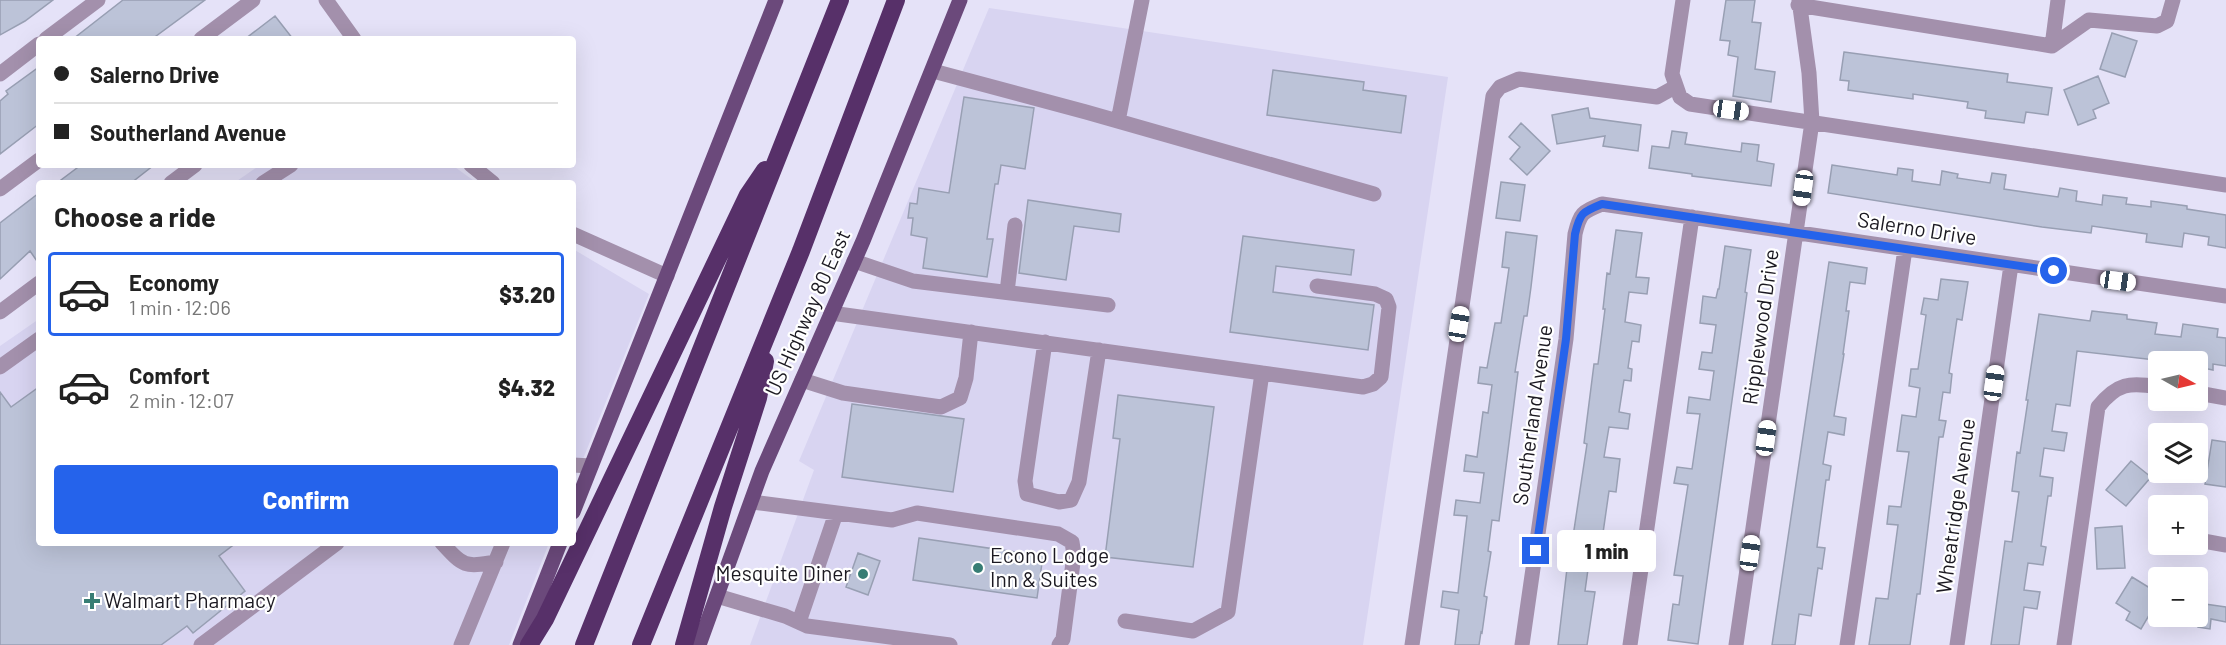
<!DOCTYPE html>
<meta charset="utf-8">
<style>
:root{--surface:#fff;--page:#f2f2f2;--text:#222;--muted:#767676;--line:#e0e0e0;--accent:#2563eb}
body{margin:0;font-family:Barlow,sans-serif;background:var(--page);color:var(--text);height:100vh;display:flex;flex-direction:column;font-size:22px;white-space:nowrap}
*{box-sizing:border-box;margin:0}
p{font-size:20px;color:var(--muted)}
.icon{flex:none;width:33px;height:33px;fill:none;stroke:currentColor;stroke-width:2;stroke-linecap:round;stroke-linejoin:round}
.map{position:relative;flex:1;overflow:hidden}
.panel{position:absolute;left:36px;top:180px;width:540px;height:366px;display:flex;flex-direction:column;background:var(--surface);border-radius:6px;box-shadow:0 6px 24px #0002}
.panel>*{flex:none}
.hud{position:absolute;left:36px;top:36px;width:540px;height:132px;border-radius:6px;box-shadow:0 6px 24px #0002;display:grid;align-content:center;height:132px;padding:0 18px;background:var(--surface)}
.needle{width:39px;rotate:98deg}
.buttons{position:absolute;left:2148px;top:351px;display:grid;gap:12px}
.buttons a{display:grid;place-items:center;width:60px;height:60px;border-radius:6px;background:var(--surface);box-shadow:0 6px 24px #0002;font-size:30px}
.end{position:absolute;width:27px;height:27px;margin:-14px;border:8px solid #2563eb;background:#fff;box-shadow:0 0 0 3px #fff}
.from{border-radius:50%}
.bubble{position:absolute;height:42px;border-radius:6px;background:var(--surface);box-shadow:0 6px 24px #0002;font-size:20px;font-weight:800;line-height:42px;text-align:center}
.car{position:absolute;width:18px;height:36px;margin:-18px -9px;border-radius:8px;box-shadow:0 0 4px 2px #0007;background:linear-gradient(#fff 24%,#345 0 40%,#fff 0 76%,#345 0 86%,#fff 0)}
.hud b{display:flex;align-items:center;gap:21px;height:57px;font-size:22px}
.hud b+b{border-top:2px solid var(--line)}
.hud i{width:15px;height:15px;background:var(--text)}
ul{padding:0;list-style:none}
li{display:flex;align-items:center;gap:18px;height:84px;margin:0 12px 9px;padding:0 6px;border:3px solid transparent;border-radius:6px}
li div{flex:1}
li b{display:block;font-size:22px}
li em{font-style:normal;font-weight:800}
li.on{border-color:var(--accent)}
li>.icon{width:54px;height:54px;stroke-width:1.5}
h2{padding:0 18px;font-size:27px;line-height:72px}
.primary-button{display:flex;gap:12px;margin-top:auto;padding:12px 18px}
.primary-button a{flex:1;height:69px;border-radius:6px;background:var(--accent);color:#fff;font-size:24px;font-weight:800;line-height:69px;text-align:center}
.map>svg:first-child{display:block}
.built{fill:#d8d4f1}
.building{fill:#bcc3d8;stroke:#989fb3;stroke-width:1.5}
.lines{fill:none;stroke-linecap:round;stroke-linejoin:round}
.minor{stroke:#a390ac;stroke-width:15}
.major{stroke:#6b497b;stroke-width:15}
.highway{stroke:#573069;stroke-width:18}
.route{stroke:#2563eb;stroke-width:8}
.poi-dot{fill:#377d74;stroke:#fff;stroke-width:2}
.labels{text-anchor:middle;stroke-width:4.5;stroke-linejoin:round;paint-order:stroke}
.street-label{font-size:21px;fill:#1b1921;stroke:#fff}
.poi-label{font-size:21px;fill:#1b1921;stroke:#fff;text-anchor:start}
</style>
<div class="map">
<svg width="2226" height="645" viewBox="0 0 2226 645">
<rect width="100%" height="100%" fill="#e5e2f8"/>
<path class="built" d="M989,8L1448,77L1363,645H750L814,470L799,461Z
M260,165H452L477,183H234Z
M573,249L649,294L573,484Z
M39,319V543H549L509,645H0V346Z"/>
<path class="building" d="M0,0H53L25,21L0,35Z
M123,0H205L152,39H73Z
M1726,0H1755L1752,22L1761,23L1755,69L1775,72L1771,102L1733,96L1738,57L1728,55L1730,41L1720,40Z
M275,16L293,39H245Z
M2112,33L2137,41L2125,77L2100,69Z
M1844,52L2008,74L2007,82L2052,88L2048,115L2026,112L2024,123L2002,120L1985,118L1986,111L1967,108L1968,102L1913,94V99L1848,90L1849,81L1840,80Z
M39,67V124L0,154V101L8,94L6,91Z
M1273,70L1364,82L1363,90L1406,96L1401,133L1267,115Z
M2098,76L2109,103L2093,110L2096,118L2078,125L2064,90Z
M964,97L1034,108L1025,169L1001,165L998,184H995L987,239H993L987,277L923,268L927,238L911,235L913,218H908L910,203L917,204L919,188L949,193Z
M1588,108L1590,118L1641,125L1638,151L1603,146L1605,136L1557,144L1552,115Z
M1521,123L1550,151L1527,175L1510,159L1520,147L1509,137Z
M1672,131L1687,133L1685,144L1741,152L1742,143L1759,145L1757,161L1774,164L1771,186L1692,176V174L1649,168L1652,146L1669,148Z
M81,165H154L131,183H57Z
M1832,165L1897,175L1898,168L1913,170L1912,181L1940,185L1942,171L1958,174L1957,178L1990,183L1992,173L2006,175L2004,189L2058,197L2060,188L2077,191L2076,201L2102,205L2103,195L2127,198L2126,204L2151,207V201L2187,206V209L2226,215V248L2208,245L2209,237L2184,233L2182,247L2146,242L2147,234L2092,226L2091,233L2042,227L1828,193Z
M1501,182L1525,185L1520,221L1496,218Z
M39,193V264L30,251L0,279V223Z
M1028,200L1121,214L1119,232L1074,226L1066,280L1019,273Z
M1616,230L1642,233L1636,277L1649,278L1647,294L1629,292L1625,322L1641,325L1639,342L1632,341L1628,368L1632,369L1631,381L1624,380L1619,412L1630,414L1628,429L1609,427L1604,457L1620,459L1616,492L1609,491L1601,547L1613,549L1611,565L1589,562L1585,591L1595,592L1587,645H1558L1570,543H1572L1587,444L1584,443L1594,364H1598L1605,309H1603L1607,273L1610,274Z
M1506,232L1537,236L1531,287L1527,316H1524L1515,372H1518L1499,521L1492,520L1488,551L1491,552L1484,596L1487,597L1482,633L1481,632L1479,645H1455L1459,610L1441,607L1443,591L1458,593L1467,516L1454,515L1456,500L1480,503L1484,473L1464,471L1466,455L1477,457L1483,412L1488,413L1492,385L1478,383L1480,367L1487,368L1495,323H1501L1509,268L1502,267Z
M1243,236L1354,250L1351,275L1276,266L1273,292L1374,305L1368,350L1230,332Z
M1725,246L1751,250L1745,292L1747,293L1698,644L1668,640L1673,604L1679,605L1683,576L1674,575L1688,485L1674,483L1677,467L1692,469L1700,414L1687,413L1689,397L1710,400L1714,371L1699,369L1702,352L1712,353L1716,325L1700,323L1703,296L1716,298L1718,289H1719Z
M1829,262L1867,268L1865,284L1850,282L1846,311H1849L1843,354H1844L1834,416L1846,418L1844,435L1828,432L1823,464L1831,466L1829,480H1826L1817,547L1825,548L1822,569L1818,568L1811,616L1799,614L1795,645H1772Z
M1941,279L1968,282L1962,320L1957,319L1949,373L1952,374L1950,393L1943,392L1939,420L1946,421L1943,437H1939L1920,594H1917L1910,645H1869L1876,598L1888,599L1898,525L1887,524L1889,506L1901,507L1909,452L1897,451L1902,415L1916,417L1920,388L1909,386L1911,369H1918L1926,315L1921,314L1924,298L1938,300Z
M2092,311L2127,315V319L2157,323L2155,334L2181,337L2183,324L2218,329L2217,337L2226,338V366L2213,364V370L2198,367V362H2173L2077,351L2070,406L2056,404L2052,431L2067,433L2064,451L2044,448L2040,476L2053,478L2051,496H2048L2041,546L2046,547L2043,565L2028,563L2024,590L2040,592L2037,609L2024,607L2019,645H1991L2005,541L2012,542L2019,492L2012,491L2017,452L2020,453L2028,400H2026L2039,314L2090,321Z
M39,387V543H236L219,556L245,591L193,633L187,626L161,645H0V392L11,407Z
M1118,395L1214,407L1193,567L1105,557L1120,439L1113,438Z
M852,404L964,419L953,492L842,477Z
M2212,440L2226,442V487L2205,484Z
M2131,461L2151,477L2126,506L2106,490Z
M2122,526L2125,568L2097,569L2095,528Z
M919,538L1043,556L1037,598L913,580Z
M858,553L880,561L868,595L846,587Z
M2132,577L2158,593V600L2141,629L2126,620L2130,612L2116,603Z
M2198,603L2226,607V622L2211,619L2210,629L2198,627Z"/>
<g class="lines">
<path class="minor" d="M326,0L354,39
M1683,0L1672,74L1680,97L1690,104L2226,185
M1798,5L2052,46
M46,39L98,0
M201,39L253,0
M2052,46L2089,20L2157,26L2167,21L2173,0
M2052,46L2058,0
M933,71L1086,112L1374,194
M0,74L39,44
M1118,121L1142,0
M471,165L493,183
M171,183L195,165
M263,183L291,165
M0,189L39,160
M573,234L667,276
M854,261L913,281L1108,305
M1007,292L1015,225
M0,312L39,283
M831,313L1363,387L1373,384L1381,377L1389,307L1386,299L1375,294L1317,286
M1045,342L1025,481L1027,494L1059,502L1071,500L1079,482L1099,350
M0,367L39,339
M802,380L843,393L941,407L960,398L966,378L971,332
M2198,393L2226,398
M573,465L591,466
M752,502L892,520L917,513L1058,534L1072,542L1074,555L1063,639L1059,645
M2198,540L2226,545
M442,543C464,567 464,567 496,562
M717,596L785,616L807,626L950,645
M1125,621L1193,631L1228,612L1262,373
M799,622L836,513
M201,645L337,543
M461,645L503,543
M1412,645L1493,96L1500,87L1519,79L1657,97L1675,87
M1522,645L1566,339L1575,234C1580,213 1582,212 1602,204L2226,296
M1630,645L1692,217
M1736,645L1812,122L1809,73L1799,0
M1847,645L1905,249
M1957,645L2011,265
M2064,645L2098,407C2117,383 2130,382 2158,387"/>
<path class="major" d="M573,512L776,0
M520,645L560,543
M699,645L762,471L863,241L960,0"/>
<path class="highway" d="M529,645L545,619L748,195L765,170
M584,645L840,0
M641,645L801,251L896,0
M684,645L723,507L758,398L765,361"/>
</g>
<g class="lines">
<path class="route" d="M1536,551L1566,339L1575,234C1580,213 1582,212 1602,204L2054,271"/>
</g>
<g class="poi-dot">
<circle cx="978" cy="568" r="6"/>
<circle cx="863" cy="574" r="6"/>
<path d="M89 592h6v6h6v6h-6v6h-6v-6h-6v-6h6z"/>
</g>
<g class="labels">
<g class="street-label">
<text transform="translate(1917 229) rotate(9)" y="7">Salerno Drive</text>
<text transform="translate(808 313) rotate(-66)" y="7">US Highway 80 East</text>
<text transform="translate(1761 327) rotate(-82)" y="7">Ripplewood Drive</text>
<text transform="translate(1533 415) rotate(-82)" y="7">Southerland Avenue</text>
<text transform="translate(1956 506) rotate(-82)" y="7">Wheatridge Avenue</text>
</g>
<g class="poi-label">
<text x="990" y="563">Econo Lodge<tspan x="990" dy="24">Inn &amp; Suites</tspan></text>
<text x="851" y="581" text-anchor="end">Mesquite Diner</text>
<text x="104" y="608">Walmart Pharmacy</text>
</g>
</g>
</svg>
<div class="buttons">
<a><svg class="needle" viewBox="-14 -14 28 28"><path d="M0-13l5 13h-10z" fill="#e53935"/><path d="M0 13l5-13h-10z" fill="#767676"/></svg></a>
<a><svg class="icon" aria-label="layers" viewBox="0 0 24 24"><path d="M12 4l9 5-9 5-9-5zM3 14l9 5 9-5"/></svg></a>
<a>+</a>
<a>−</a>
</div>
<i class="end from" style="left:2054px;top:271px"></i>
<i class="end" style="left:1536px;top:551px"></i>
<div class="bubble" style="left:1557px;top:530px;width:99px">1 min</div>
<i class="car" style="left:1731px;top:110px;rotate:98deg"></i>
<i class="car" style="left:1803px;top:188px;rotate:188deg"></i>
<i class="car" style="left:2118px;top:281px;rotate:98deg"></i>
<i class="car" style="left:1459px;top:324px;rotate:9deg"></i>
<i class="car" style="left:1994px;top:383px;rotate:8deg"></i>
<i class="car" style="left:1766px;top:438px;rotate:8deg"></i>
<i class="car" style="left:1750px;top:553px;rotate:8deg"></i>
<div class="hud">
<b><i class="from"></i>Salerno Drive</b>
<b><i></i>Southerland Avenue</b>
</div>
<section class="panel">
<h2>Choose a ride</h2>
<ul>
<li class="on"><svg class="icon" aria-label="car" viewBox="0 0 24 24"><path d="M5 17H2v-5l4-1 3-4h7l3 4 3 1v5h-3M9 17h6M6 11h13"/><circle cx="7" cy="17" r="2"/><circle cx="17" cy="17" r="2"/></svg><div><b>Economy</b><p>1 min · 12:06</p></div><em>$3.20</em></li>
<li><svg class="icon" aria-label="car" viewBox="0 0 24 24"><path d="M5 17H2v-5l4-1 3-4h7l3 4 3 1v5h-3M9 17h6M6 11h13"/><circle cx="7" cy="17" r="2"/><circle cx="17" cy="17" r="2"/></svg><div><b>Comfort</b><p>2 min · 12:07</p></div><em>$4.32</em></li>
</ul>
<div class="primary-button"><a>Confirm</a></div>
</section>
</div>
